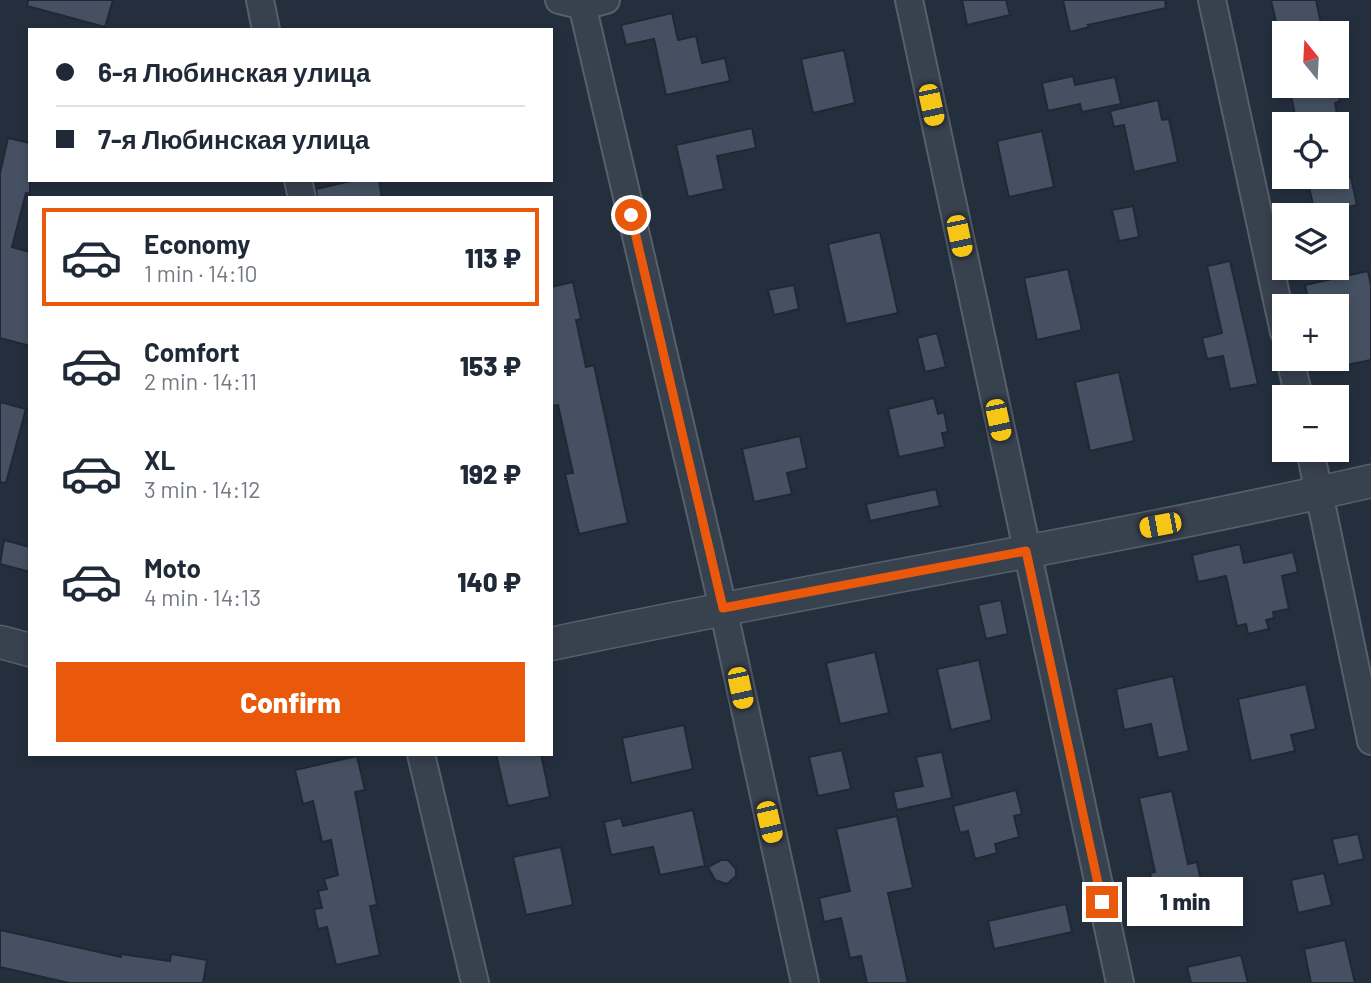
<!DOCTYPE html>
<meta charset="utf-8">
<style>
:root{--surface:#fff;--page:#f2f2f3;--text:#1f2937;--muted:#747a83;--line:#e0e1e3;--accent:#ea580c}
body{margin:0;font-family:Barlow,sans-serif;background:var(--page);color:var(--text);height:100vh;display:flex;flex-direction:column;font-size:26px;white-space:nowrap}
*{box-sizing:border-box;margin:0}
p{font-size:23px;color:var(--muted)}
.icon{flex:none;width:38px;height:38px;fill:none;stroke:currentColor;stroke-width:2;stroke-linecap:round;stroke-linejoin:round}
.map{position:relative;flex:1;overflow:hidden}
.sheet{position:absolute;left:28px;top:196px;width:525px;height:560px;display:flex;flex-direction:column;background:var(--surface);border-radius:0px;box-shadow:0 4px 10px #0003}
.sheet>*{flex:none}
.banner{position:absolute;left:28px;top:28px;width:525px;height:154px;border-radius:0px;box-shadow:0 4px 10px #0003;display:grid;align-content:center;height:154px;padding:0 28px;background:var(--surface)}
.needle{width:46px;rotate:342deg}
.tools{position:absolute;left:1272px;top:21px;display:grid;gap:14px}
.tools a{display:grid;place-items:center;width:77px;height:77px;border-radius:0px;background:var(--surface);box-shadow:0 4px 10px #0003;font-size:35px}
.end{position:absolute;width:32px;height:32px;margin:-16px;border:9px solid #ea580c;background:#fff;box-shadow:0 0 0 4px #fff}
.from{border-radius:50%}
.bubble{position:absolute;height:49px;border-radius:0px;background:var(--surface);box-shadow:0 4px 10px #0003;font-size:23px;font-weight:800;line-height:49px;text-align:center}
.car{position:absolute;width:21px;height:42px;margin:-21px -10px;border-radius:9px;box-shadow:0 0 5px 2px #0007;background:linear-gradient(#f5c518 24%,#345 0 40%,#f5c518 0 76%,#345 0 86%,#f5c518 0)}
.banner b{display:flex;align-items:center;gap:24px;height:66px;font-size:26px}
.banner b+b{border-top:2px solid var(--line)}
.banner i{width:18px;height:18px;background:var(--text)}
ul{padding:12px 0 0;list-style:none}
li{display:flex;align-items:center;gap:21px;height:98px;margin:0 14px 10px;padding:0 14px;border:4px solid transparent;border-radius:0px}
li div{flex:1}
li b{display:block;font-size:26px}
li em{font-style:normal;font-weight:800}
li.selected{border-color:var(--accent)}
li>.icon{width:63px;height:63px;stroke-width:1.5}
.button{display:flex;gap:14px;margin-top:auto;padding:14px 28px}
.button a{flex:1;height:80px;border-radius:0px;background:var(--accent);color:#fff;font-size:28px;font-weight:800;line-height:80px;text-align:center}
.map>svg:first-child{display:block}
.building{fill:#455162;stroke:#1f2835;stroke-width:2}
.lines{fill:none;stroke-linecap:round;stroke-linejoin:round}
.minor-casing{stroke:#565f6c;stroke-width:30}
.tertiary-casing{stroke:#565f6c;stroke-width:35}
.minor{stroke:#38414e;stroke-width:26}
.tertiary{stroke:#38414e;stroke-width:32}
.route{stroke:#ea580c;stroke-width:9}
</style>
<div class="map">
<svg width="1371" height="983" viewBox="0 0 1371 983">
<rect width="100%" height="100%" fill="#242f3e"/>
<path class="building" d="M28,0H113L105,27L27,6Z
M962,0H1006L1010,15L967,25Z
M1063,0H1165L1166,8L1088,25L1089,27L1070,32Z
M1271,0H1316L1323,33H1286L1285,29L1278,31Z
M672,13L678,40L696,36L702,63L725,58L730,81L666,95L654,39L626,45L621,25Z
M844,50L855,103L813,113L801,59Z
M1073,76L1075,85L1115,77L1121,104L1082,112L1080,104L1048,111L1042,83Z
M1289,86H1336L1340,101L1335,103L1339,124H1297Z
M1158,100L1162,120L1169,119L1178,162L1134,172L1124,125L1114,127L1110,111Z
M752,128L756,148L717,156L724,189L688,197L676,145Z
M1042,131L1054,187L1009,197L997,141Z
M8,138L30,143V194L26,193L12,247L30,252V346L0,338V173Z
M1307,177H1351L1357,205L1315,215Z
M355,180H379L382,198H317L316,189Z
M1133,206L1139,237L1119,241L1112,210Z
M880,232L898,313L846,324L828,244Z
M1230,261L1258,384L1230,389L1223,356L1207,359L1202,338L1222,333L1207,266Z
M1068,269L1082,330L1037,340L1024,278Z
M1368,271L1371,286V360L1346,365L1337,323V306H1310L1305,285Z
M573,282L581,319L576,320L586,367L594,365L628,523L579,534L565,474L573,473L558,405L551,406V287Z
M794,285L799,309L774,315L768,290Z
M937,333L946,367L925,372L917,338Z
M1119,372L1134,441L1090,451L1075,382Z
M934,398L938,414L944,412L948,432L942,433L945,447L899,457L888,409Z
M0,402L26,409L6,483L0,482Z
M800,436L807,468L787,473L792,494L754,502L742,449Z
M936,489L940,506L870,521L866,504Z
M4,540L30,547V572L0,564Z
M1240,544L1244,563L1293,552L1298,572L1282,576L1289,609L1273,612L1274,618L1266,620L1269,629L1248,634L1246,624L1237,626L1226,576L1198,582L1192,555Z
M1001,600L1008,634L986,639L978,605Z
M875,652L889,713L840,724L826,663Z
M979,660L992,720L951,730L937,669Z
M1173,676L1189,751L1158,758L1151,724L1124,730L1116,689Z
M1306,684L1316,729L1291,735L1295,751L1251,761L1238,699Z
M684,725L693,769L631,783L622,738Z
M842,750L851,789L818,796L809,757Z
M942,752L952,798L897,810L893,792L923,786L916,757Z
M496,754H541L550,797L508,806Z
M357,756L365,790L355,792L377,905L370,906L380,955L336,965L327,927L318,929L314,909L322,908L318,891L327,889L324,879L338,875L331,840L322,842L313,801L303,804L295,770Z
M1016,790L1022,814L1014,816L1019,837L995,844L997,853L975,859L968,831L960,833L953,806Z
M1172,791L1188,864L1197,862L1206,904L1198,906L1200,915L1161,924L1150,873L1155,872L1139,798Z
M693,810L705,866L660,875L653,847L611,855L604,822L621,818L623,826Z
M897,816L913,888L888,893L908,983H867L861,956L850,958L841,918L824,922L819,898L850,891L836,829Z
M1358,834L1364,859L1338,865L1332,839Z
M561,847L573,905L526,915L513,857Z
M721,860H728L736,869V876L727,884L715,880L708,867Z
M1324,873L1332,905L1298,913L1291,880Z
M1066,904L1072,932L994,949L988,921Z
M0,930L121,957V954L170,961L171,954L207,960L203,983H69L0,967Z
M1345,940L1355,983H1311L1304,949Z
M1241,955L1248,983H1191L1187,967Z"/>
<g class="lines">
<defs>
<path id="minor" d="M260,0L266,30
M559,0L583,6L606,0
M581,0L723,608L805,983
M909,0L1120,983
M1212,0L1284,332
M298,180L302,198
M1290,359L1299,397
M1310,450L1371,741
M421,754L475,983"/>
<path id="tertiary" d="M0,642L30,650
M551,644C824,586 1099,543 1371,481"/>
</defs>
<use href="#minor" class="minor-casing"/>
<use href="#tertiary" class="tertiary-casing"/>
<use href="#minor" class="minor"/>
<use href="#tertiary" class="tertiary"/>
</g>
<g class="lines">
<path class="route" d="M631,215L723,608L1026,551L1102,902"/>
</g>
</svg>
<div class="tools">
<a><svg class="needle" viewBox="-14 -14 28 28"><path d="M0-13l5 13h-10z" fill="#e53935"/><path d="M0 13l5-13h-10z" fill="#747a83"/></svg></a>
<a><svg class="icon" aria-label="locate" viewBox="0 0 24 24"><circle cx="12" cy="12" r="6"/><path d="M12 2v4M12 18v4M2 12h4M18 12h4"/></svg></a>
<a><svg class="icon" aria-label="layers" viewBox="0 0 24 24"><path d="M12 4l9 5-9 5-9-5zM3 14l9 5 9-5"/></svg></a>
<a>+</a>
<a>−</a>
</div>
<i class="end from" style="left:631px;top:215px"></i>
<i class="end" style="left:1102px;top:902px"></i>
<div class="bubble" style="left:1127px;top:877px;width:116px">1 min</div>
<i class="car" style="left:931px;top:105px;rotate:168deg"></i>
<i class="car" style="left:959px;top:236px;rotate:168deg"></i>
<i class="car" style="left:998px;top:420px;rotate:168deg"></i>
<i class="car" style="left:1160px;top:525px;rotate:259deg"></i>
<i class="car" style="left:740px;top:688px;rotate:168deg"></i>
<i class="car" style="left:769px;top:822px;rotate:167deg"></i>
<div class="banner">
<b><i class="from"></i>6-я Любинская улица</b>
<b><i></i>7-я Любинская улица</b>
</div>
<section class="sheet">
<ul>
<li class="selected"><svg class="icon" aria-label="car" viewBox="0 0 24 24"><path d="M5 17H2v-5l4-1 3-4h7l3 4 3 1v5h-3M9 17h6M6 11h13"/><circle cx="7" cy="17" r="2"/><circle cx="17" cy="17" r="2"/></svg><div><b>Economy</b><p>1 min · 14:10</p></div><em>113 ₽</em></li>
<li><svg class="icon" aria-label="car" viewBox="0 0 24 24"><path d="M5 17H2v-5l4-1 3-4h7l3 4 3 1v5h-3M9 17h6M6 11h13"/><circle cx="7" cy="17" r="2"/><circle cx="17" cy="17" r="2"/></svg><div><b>Comfort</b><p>2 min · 14:11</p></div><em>153 ₽</em></li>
<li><svg class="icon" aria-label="car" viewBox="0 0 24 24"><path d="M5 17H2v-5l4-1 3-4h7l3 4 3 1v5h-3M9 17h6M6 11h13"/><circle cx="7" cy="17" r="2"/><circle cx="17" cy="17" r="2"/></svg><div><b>XL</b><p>3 min · 14:12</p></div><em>192 ₽</em></li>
<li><svg class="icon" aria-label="car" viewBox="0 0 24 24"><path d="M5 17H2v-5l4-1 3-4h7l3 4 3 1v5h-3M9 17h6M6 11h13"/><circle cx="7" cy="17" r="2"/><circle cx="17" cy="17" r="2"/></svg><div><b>Moto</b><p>4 min · 14:13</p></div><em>140 ₽</em></li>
</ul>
<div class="button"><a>Confirm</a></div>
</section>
</div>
